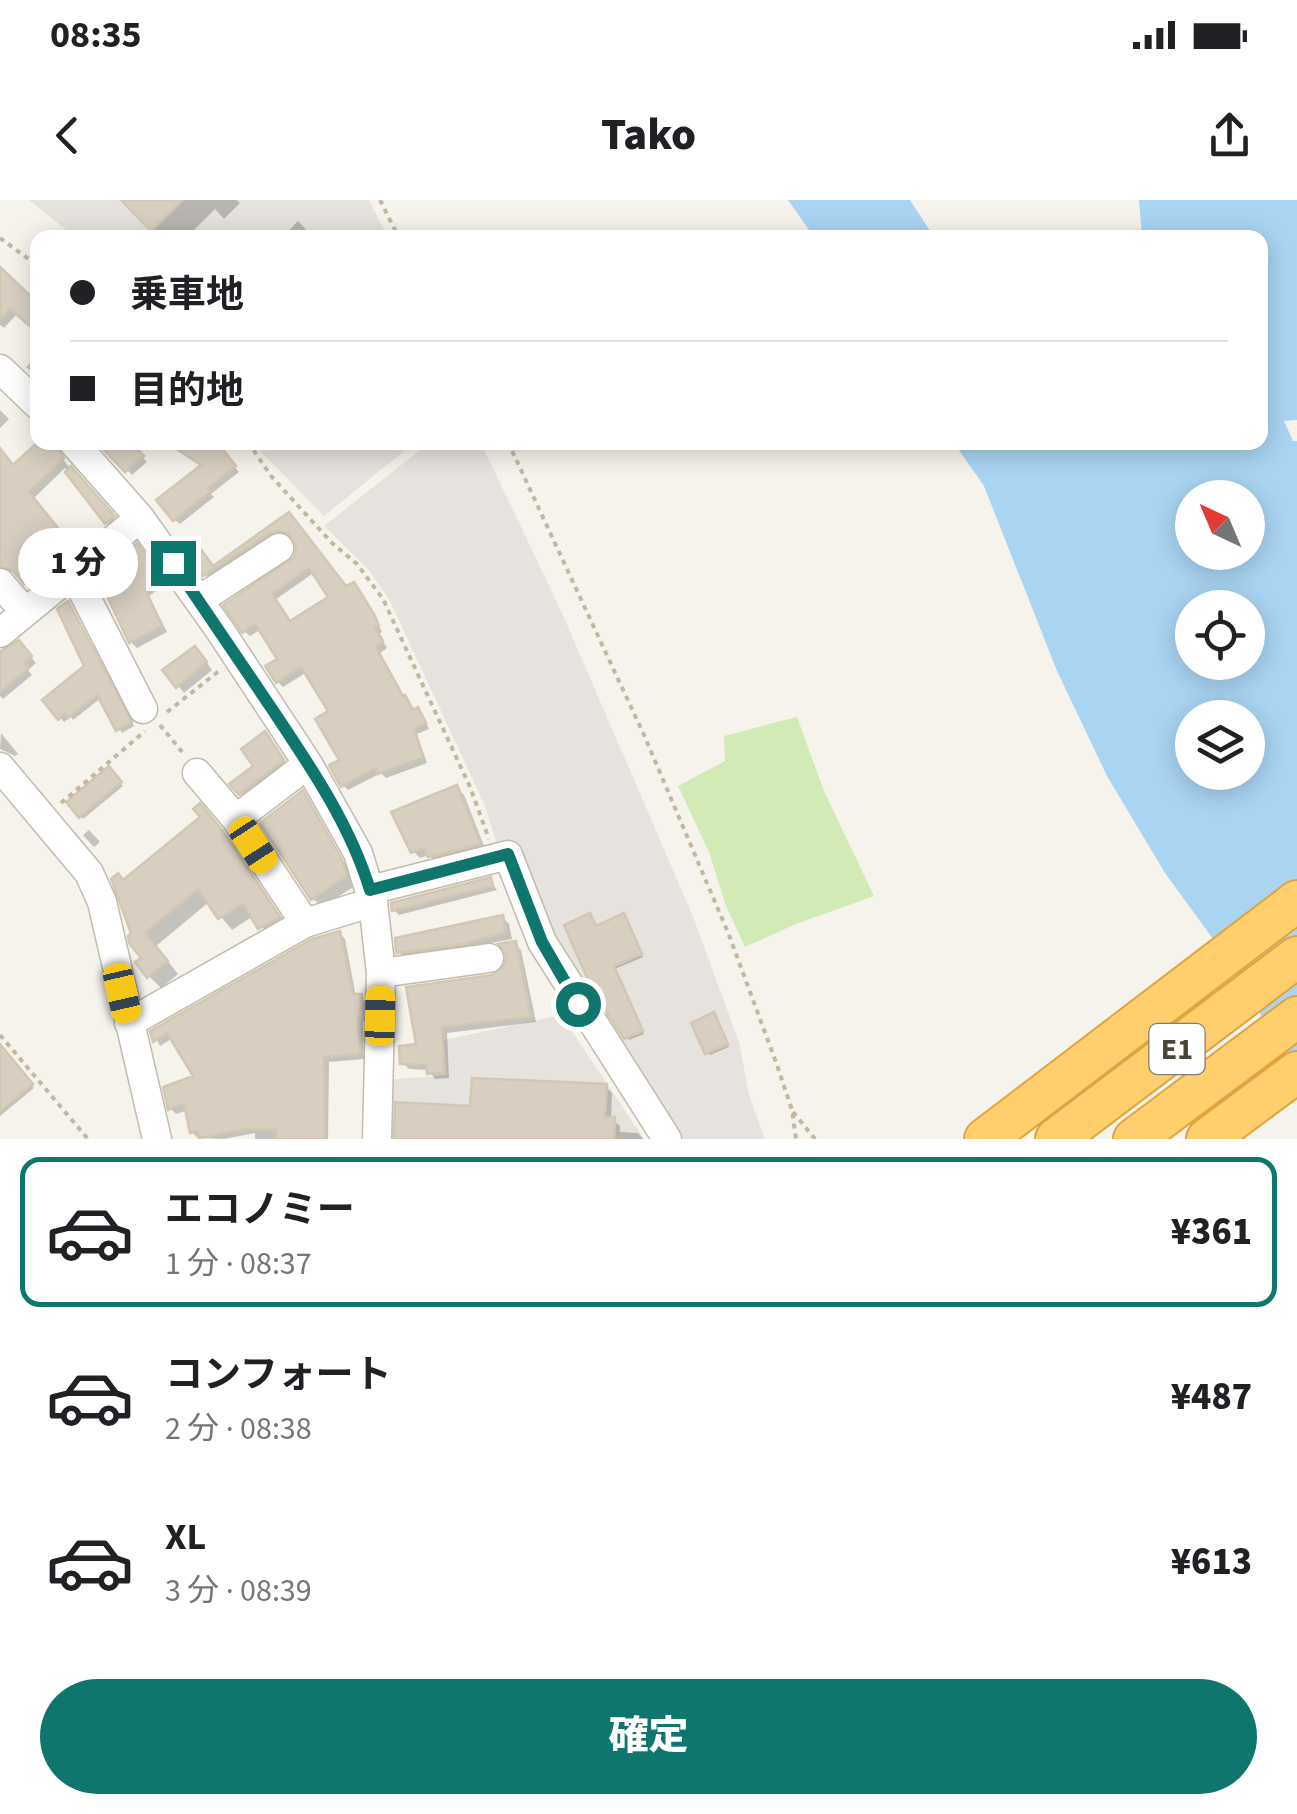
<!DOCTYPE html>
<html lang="ja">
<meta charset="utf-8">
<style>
:root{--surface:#fff;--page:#f2f2f2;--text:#202124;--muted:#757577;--line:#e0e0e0;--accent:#0f766e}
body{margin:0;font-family:"Source Sans 3","Noto Sans JP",sans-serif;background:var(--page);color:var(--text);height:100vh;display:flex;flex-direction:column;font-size:38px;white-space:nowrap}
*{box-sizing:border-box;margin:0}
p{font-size:32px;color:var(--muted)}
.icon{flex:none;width:55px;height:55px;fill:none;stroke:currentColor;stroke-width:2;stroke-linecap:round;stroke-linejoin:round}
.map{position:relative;height:939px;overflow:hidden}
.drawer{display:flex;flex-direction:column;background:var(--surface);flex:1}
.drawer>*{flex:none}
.banner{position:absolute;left:30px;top:30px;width:1238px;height:220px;border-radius:20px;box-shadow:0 5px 25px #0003;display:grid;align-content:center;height:220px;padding:0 40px;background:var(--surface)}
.needle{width:65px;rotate:316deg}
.fabs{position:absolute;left:1175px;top:280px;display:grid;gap:20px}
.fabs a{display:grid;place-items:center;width:90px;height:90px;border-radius:50%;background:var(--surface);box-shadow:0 5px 25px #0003;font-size:50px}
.end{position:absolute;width:45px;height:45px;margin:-22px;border:12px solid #0f766e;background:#fff;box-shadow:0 0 0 5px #fff}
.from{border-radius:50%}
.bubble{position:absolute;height:70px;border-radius:35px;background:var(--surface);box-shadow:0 5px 25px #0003;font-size:32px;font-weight:800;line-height:70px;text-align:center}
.car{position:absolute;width:30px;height:60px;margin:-30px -15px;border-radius:12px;box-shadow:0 0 8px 2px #0007;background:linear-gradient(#f5c518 24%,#345 0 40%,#f5c518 0 76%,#345 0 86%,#f5c518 0)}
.banner b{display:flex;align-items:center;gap:35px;height:95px;font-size:38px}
.banner b+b{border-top:2px solid var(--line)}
.banner i{width:25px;height:25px;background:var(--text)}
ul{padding:18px 0 0;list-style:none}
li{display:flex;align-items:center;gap:30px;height:150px;margin:0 20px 15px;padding:0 20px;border:5px solid transparent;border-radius:20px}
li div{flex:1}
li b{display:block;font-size:38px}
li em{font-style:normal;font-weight:800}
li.on{border-color:var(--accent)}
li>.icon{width:90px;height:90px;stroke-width:1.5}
.button{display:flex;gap:20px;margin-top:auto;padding:20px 40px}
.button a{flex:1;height:115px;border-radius:60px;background:var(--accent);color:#fff;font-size:40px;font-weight:800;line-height:115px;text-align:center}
.status{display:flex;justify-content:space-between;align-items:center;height:70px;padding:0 50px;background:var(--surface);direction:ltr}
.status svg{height:28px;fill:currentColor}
header{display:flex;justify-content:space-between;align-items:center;height:130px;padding:0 40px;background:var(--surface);font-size:45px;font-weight:800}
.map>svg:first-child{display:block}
.industrial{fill:#e6e2dd}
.green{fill:#d2eab5}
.water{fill:#a9d4f2;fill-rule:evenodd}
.shadow{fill:#0003;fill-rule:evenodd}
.building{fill:#d8cfc1;stroke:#d3c7b4;stroke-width:2.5;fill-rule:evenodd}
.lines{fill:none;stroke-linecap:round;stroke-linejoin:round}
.minor-casing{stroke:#c2bbae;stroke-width:31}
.highway-casing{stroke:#e0a43c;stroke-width:44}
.path{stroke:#c4b79f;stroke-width:4;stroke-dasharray:5 5;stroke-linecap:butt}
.minor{stroke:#fff;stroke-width:28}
.highway{stroke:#ffcf6e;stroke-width:40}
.route{stroke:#0f766e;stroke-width:12}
.labels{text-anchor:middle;stroke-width:9;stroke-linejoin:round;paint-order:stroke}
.shield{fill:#fff;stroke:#817c74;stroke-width:2.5}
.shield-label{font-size:30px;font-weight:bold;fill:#4b4439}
</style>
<div class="status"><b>08:35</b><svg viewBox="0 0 49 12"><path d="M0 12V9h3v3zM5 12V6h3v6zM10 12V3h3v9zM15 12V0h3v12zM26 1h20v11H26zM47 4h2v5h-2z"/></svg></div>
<header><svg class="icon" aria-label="back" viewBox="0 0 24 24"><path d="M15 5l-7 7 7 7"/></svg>Tako<svg class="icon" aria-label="share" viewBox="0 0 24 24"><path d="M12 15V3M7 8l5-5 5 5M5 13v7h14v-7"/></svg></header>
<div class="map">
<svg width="1297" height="939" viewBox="0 0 1297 939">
<rect width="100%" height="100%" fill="#f6f3ec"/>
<path class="industrial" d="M29,0H369L388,37H75Z
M252,243H414L324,316Z
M429,243H481L562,413L692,714L739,842L749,895L765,939H674L498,648L485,606L390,401L369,370L324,326Z
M561,815L644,939H385L386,880L447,875L444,840Z"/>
<path class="green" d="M797,517L824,591L874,696L796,724L745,747L726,706L709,652L678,586L725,561L724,536Z"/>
<path class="water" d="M788,0H910L934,37H814Z
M1139,0H1297V220L1284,221L1293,241H1297V873L1216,743L1165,673L1107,576L1057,471L984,286L954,243H1039L1049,250L1059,242H1260V38L1142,37ZM1192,298H1248V352H1192ZM1192,408H1248V462H1192ZM1192,518H1248V572H1192Z"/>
<path class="shadow" d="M124,0H237L240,3L224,19L215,9L186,38H161Z
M298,21L314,38H282Z
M0,76L18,113L4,128L0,125Z
M38,155V178L26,167Z
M0,210L9,219L0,228Z
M101,242H128L147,262L132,275Z
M215,242L239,272L211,294L214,297L180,324L175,320Z
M284,242H299V243L291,250Z
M56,245L65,262L118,323L112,328L107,322L65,268L33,299L74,351L31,388L15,371L0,372V250L14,268Z
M289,316L347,389L359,390L382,432L379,434L387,448L380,453L404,497L414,512L418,510L423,515L429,529L417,534L427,563L386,578L381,573L348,590L343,585L342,561L332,512L307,472L283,487L277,481L280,460L261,429L250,436L244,431L291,364L299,348L294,337H277L210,380L186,348L213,369ZM315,372L331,398L291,423L275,400Z
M143,353L165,385L149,396L167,432L137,448L131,442Z
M72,408L134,526L122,533L101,498L73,520L71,517L64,522L46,500L87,466Z
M24,448L36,463L28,470L32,475L3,499L0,496V452Z
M202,456L212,470L184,493L166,470Z
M1,533L18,554L15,556L0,549Z
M271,540L288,567L246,599L233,584L256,567Z
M108,569L123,586L83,619L69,602Z
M457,588L464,595L486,651L437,663L429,655L420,658L413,651Z
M302,593L311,603L350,672L355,686L322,707L312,698Z
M212,619L234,645L290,730L273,740L253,716L232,730L209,702L156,746L178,774L161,788L149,776L134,734L124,682Z
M89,630L100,642L94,647L83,635Z
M490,680L497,690L399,715L394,710Z
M502,717L509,724L512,739L406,759L399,752Z
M626,719L643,757L615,769L644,834L629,840L597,728Z
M339,733L345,739L356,797L367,802V822H363L364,859L329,862L328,939H255V933L224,939L198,938L192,932L188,910L176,914L170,908L196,878L173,838L160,846L153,832Z
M515,744L521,750L536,822L447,833L449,878L435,879L429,870L409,869L403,863L508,765Z
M716,818L729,847L710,855L707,853Z
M0,849L34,888L0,916Z
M606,887L612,893L611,919L620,926V932L638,933L643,939H397L473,909Z"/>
<path class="building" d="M121,0H183L151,31Z
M0,67L38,103V133L10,109L0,119Z
M38,242H55L64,258L29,292L71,344L24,384L13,371L0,366V248L13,265Z
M131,242L144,256L125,272L97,243Z
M166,242H217L236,266L208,288L211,291L173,321L156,300L201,265Z
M71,266L115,316L105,324L65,272Z
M289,312L346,386L354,382L374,414L379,426L375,428L383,441L376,447L403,496L405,495L413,510L418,507L426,523L414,529L423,557L378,574L375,568L341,587L329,565L339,560L315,519L328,511L301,467L276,483L265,466L277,459L255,424L242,433L223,405L294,357L296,346L288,333L279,331L269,333L203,376L182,348L194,340L213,366ZM309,368L328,397L290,421L272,394Z
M137,343L161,377L145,389L162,426L129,443L98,376L127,362L122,355Z
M68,401L132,522L116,531L97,495L68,518L65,514L58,520L42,500L84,466L57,409Z
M19,440L32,456L24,463L29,468L0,492V452Z
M195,446L207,462L176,488L162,470Z
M265,531L284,560L239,595L229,584L253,566L241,549Z
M109,566L122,582L79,618L66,602Z
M457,585L481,644L428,657L424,648L411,653L391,612Z
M303,590L342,660L347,676L311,700L260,623Z
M200,603L222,630L280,717L258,729L243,704L218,719L198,689L145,733L168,761L147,778L135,762L141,758L129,743L128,736L131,733L111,679L118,673L123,680L200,617L193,609Z
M491,677L493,686L392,711L391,703Z
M590,713L596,726L624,713L642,754L614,766L643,831L624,839L592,789L564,725Z
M503,715L506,732L463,744L396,753L395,738Z
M340,731L353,794H362V818H358L360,854L324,857L325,939H276V930L247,929L199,938L198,931L190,933L184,904L168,910L163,887L193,876L167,833L153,842L150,831L312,739Z
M516,741L531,817L442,827L444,873L427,874L426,865L400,864L399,846L416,844L406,787L492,775L505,764L506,755L498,744Z
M714,812L728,844L705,854L691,823Z
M0,844L33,884L0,911Z
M472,878L607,884L605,917H615L614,939H394L395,902L470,906Z"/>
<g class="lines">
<defs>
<path id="minor" d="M0,169L38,205
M73,242L140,318L219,429L308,564L358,653L373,702L381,773L377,939
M73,372L143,509
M0,383L25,412
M199,400L279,348
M0,433L140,318
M0,567L89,673L102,702L157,939
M197,573L236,619L305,723
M236,619L308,564
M370,690L508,655L542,742L667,939
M381,773L489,758
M129,823L305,723L373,702"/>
<path id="highway" d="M985,939L1297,701
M1056,939L1297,757
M1134,939L1297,817
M1207,939L1297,872"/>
</defs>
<use href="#minor" class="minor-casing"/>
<use href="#highway" class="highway-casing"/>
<path class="path" d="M380,0L399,38
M0,38L38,66
M248,242L271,276L332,343L357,364L383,399L470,587L489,639
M508,242L644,535L729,735L777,865L792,910L796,939
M167,512L219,471
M160,525L183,553
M61,603L145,531
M0,835L88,939
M793,912L815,939"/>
<use href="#minor" class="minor"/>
<use href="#highway" class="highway"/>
</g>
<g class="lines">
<path class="route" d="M173,363C206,411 239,460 272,509C310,566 350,624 370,690L508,654L542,742L578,804"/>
</g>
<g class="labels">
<rect class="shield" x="1149.5" y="824" width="55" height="50" rx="8"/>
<g class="shield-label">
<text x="1177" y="859">E1</text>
</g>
</g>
</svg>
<div class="fabs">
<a><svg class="needle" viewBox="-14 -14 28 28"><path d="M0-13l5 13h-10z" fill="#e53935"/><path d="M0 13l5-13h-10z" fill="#757577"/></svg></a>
<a><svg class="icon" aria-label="locate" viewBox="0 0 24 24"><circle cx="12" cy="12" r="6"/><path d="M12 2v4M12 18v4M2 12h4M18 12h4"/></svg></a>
<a><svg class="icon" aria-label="layers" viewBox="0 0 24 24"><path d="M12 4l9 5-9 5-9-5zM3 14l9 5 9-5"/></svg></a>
</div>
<i class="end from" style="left:578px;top:804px"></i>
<i class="end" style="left:173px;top:363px"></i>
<div class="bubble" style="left:18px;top:328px;width:120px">1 分</div>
<i class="car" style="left:253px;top:645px;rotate:147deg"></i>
<i class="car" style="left:122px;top:793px;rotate:167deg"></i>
<i class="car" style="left:380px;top:816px;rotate:1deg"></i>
<div class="banner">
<b><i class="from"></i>乗車地</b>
<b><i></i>目的地</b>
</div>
</div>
<section class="drawer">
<ul>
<li class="on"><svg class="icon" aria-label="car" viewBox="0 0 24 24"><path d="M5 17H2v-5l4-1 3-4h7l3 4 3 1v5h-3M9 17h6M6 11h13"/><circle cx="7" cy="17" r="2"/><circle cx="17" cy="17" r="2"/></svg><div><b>エコノミー</b><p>1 分 · 08:37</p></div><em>¥361</em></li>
<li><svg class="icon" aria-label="car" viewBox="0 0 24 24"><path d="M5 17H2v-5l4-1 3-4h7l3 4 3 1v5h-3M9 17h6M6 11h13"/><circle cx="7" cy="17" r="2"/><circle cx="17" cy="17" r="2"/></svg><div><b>コンフォート</b><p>2 分 · 08:38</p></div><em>¥487</em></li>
<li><svg class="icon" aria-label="car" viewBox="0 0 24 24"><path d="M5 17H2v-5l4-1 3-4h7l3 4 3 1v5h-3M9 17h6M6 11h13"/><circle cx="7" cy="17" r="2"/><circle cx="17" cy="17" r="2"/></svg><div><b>XL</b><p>3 分 · 08:39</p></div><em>¥613</em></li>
</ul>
<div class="button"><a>確定</a></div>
</section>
